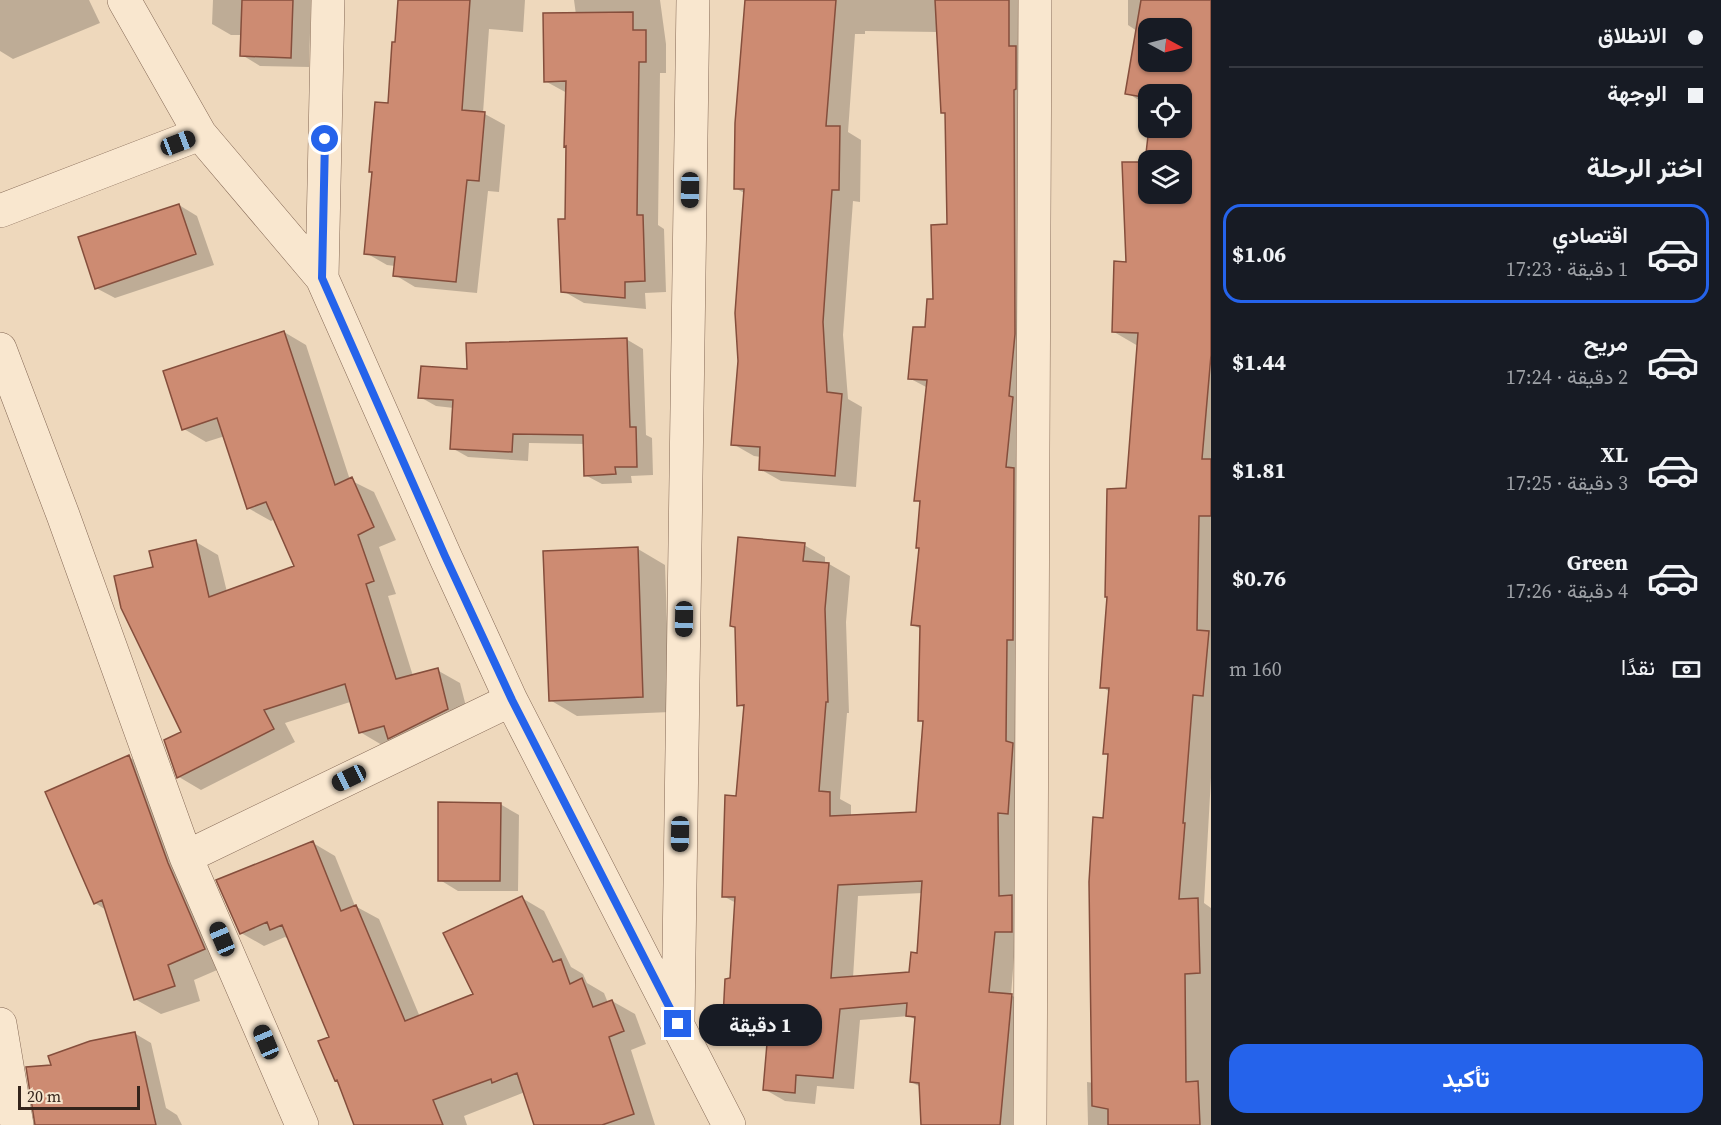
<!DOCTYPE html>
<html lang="ar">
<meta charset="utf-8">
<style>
:root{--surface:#171b24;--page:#242831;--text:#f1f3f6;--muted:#9ea1a6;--line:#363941;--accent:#2563eb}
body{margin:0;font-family:"Source Serif 4",Vazirmatn,serif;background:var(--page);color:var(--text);direction:rtl;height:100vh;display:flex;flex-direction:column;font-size:22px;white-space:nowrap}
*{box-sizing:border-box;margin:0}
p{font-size:20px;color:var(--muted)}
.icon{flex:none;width:33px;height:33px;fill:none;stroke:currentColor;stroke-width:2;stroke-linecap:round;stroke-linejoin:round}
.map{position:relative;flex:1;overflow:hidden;direction:ltr}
.side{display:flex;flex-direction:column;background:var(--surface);width:510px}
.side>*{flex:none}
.top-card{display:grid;align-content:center;height:132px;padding:0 18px;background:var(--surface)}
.needle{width:39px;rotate:97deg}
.controls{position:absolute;left:1138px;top:18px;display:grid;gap:12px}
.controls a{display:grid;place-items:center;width:54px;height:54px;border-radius:12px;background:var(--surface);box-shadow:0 2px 4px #0004;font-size:30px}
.scale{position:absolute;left:18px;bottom:15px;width:122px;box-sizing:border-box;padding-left:6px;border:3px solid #34241b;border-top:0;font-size:16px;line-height:21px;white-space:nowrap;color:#34241b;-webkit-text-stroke:4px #f5e4cc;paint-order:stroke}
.end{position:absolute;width:27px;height:27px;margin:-14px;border:8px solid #2563eb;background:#fff;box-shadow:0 0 0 3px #fff}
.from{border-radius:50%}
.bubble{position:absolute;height:42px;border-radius:18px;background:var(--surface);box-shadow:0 2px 4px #0004;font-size:20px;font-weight:700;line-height:42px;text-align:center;direction:rtl}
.car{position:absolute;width:18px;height:36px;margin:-18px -9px;border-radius:8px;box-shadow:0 0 4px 2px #0007;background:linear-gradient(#222 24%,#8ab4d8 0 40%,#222 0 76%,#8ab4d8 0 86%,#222 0)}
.top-card b{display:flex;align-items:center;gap:21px;height:57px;font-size:22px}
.top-card b+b{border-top:2px solid var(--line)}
.top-card i{width:15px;height:15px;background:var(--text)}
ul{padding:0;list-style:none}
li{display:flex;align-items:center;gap:18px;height:99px;margin:0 12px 9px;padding:0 6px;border:3px solid transparent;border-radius:18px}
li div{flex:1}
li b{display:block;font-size:22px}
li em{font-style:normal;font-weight:700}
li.active{border-color:var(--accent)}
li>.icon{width:54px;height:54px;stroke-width:1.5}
h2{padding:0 18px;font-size:27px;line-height:72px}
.pay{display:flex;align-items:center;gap:15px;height:66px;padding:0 18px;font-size:22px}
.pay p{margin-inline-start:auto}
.primary-button{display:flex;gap:12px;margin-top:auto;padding:12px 18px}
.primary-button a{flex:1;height:69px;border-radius:18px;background:var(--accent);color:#fff;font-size:24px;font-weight:700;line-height:69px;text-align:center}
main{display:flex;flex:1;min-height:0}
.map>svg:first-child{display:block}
.shadow{fill:#0003;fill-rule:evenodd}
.building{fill:#cd8b72;stroke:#854e3c;stroke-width:1.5;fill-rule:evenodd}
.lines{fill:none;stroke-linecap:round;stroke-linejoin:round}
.minor-casing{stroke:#856956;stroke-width:34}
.minor{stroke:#f9e7cf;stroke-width:33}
.route{stroke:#2563eb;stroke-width:8}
</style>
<main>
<section class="side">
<div class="top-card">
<b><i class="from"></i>الانطلاق</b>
<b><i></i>الوجهة</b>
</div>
<h2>اختر الرحلة</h2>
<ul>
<li class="active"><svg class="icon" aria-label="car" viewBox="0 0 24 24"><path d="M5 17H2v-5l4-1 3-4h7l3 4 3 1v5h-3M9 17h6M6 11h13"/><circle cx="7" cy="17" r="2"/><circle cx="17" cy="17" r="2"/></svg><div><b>اقتصادي</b><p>1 دقيقة · 17:23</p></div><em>$1.06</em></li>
<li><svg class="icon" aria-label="car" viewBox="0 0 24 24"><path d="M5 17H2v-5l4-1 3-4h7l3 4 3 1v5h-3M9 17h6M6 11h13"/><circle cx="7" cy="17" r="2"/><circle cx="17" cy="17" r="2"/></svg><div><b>مريح</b><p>2 دقيقة · 17:24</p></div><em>$1.44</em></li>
<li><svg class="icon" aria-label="car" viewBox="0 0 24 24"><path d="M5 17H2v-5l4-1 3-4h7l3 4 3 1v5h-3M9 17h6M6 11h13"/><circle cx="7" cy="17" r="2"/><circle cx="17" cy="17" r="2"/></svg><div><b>XL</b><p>3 دقيقة · 17:25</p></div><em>$1.81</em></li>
<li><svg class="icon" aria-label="car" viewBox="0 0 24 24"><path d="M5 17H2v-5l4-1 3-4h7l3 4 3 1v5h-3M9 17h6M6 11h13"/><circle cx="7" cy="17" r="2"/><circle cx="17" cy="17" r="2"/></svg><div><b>Green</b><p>4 دقيقة · 17:26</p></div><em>$0.76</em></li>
</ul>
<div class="pay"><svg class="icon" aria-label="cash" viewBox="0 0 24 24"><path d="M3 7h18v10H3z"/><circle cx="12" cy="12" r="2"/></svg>نقدًا<p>160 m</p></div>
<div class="primary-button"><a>تأكيد</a></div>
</section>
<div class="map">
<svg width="1211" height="1125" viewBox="0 0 1211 1125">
<rect width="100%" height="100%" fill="#eed8bc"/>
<path class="shadow" d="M0,0H89L100,23L13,59L0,51Z
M213,0H311L309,67L260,66L242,55V35H231L212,24Z
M399,0H525L523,32L489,29L483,113L505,125L499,192L488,191L477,293L415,287L395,275V266L387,265L366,253L374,173L371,171L389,105Z
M574,0H660L666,44V73H660L658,225L664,229L666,292L645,293L646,309L584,303L563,291L568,147L565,146L567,93L545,81L576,15Z
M746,0H1030L1015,944L1011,995L1032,1008V1125H922L921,1087L911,1082L916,1020L909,1016L860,1020L854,1089L817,1086L815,1104L785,1101L764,1089L770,1030L745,1029L724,1017L731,980L736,903L723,896L738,798L745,708L739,705L736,628L731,625L804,545L825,557V564H829L850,576L846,622L849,713H847L840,799L851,805V816L917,814L924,723L920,720L921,629L913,625L921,549V503L916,500L928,388L909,378L935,301L949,225L947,114L942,112L938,32L865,31V34H855L848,132L861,140L860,202L853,201L843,335L848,399L862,407L856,487L781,481L760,469L761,457L754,456L733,444L740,361L746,194L735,188ZM923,893L918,955L911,973L853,978L858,896Z
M1128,0H1211V778L1204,903L1211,908V1125H1088L1087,1082L1094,1083L1105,820L1109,756L1104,753L1110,692L1102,687L1127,490L1138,346L1114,332L1147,163L1150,128H1182V94H1149V106L1127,93L1137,31L1128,25ZM1149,28H1182V62H1149ZM1149,160H1182V194H1149Z
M179,205L197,216L214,265L115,298L96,288Z
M284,332L306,345L350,480L374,492L396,540L379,547L396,594L388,596L413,676L437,670L460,683L470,722L382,745L360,732L350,702L285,723L295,742L201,790L179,777L183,733L154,569L196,542L218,555L227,592L297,567L275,519L271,521L248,508L225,436L206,442L184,429Z
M626,339L643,349L646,435L652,438L653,475L631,476L632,483L602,484L585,475V444L529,443L528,461L468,457L452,448L454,408L436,406L420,397L469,371Z
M638,549L665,565L670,712L577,716L550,700Z
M129,757L155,772L231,964L194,980L200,1001L161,1014L135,999L106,910L95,903Z
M500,804L519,815L518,891H458L440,880Z
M313,843L335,856L355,906L379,919L420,1017L475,995L522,898L544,911L571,967L583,974L587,983L604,993L608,1003L612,1001L635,1014L646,1044L631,1050L655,1125H536L525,1092L464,1116L467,1125H356L339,1081L336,1080L331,1038L290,940L285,937L264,946L241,933Z
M134,1033L151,1043L166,1108L177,1115L182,1125H83L53,1067Z"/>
<path class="building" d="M242,0H293L291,58L240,56Z
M398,0H470L462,110L485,112L479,181L467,180L456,282L393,276L395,257L364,254L372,172H369L375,102L388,103L392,42H395Z
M745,0H836L826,126H840L839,190H832L823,322L827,392L842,394L835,476L759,470L760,447L731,445L738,361L735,313L744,189H734L735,123Z
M935,0H1009V46H1016V89L1014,90L1015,334L1009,396L1013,397L1006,467L1014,468L1013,640H1007L1006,741L1013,743L1008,814L998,813L999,896L1012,895V932H995L989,992L1012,994L1000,1125H921L919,1083L910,1082L915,1017L906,1016L907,1003L840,1009L833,1078L796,1075L795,1093L763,1090L769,1020L723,1018L725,979L730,978L735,897H722L725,795L736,796L744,705L737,706L735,627L730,626L738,537L805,543L803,561L829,563L825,609L828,702H826L819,791L830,792V816L916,812L923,721H918L920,626L911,625L919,548H916L920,501H914L927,380L908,379L913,327H925L927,299H933L931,225L947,224L945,113H941ZM922,881L917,953L911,952L909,972L831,978L838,885Z
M1141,0H1211V355L1202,459H1211V516H1199L1197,630L1209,631L1203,696L1193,695L1183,823H1185L1179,899L1198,898L1200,973L1185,974L1186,1082L1198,1081L1200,1125H1108V1109L1092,1106L1089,882L1093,817L1103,818L1108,754H1103L1109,688H1100L1107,597H1105L1107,489L1126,488L1138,333L1112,332L1114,261L1126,262L1122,162H1145L1149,127L1182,128V94H1149V98L1125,94ZM1149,28H1182V62H1149ZM1149,160H1182V194H1149Z
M633,12V30H646V62H639L637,215H643L645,281L625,282V298L561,292L558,219H565L566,146L564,147L566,81L544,82L543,13Z
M179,204L196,254L95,289L78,237Z
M284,331L335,485L352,477L374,527L358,535L374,581L366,584L396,679L438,668L448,709L388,739L384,726L359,733L345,684L264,710L274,729L177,778L164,740L181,732L121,608L114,576L153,567L149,551L196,540L209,597L294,566L266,502L247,509L217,418L182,430L163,371Z
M627,338L630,427H636L637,467H615L616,474L584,476L583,435L513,434L512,452L450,449L453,400L418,398L421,366L467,369L466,343Z
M638,547L643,697L549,701L543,551Z
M129,755L168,863L205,949L168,965L175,986L134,1000L102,900L94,904L45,792Z
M438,802L501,803L500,881H438Z
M313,841L341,911L356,905L405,1021L473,994L443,933L522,896L553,962L561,959L570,984L582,978L593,1007L612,1000L624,1031L609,1037L634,1114L602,1125H534L517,1073L492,1083L491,1079L433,1100L443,1125H354L337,1080L335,1081L318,1041L329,1037L282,925L270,930L267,922L240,934L216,880Z
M135,1032L156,1125H35L26,1067L51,1065L48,1056L90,1041Z"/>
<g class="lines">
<defs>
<path id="minor" d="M124,0L200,134L322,278L445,556L511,700L729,1125
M0,211L200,134
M322,278L328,0
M0,349L63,515L186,857L302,1125
M186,857L511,700
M678,1021L693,0
M0,1024L17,1125
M1030,1125L1035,0"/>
</defs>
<use href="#minor" class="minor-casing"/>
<use href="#minor" class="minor"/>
</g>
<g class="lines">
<path class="route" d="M325,139L322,278L445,556L512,700L678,1024"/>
</g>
</svg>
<div class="controls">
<a><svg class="needle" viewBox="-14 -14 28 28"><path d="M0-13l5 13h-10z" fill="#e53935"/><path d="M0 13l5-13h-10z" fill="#9ea1a6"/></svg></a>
<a><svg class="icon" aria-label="locate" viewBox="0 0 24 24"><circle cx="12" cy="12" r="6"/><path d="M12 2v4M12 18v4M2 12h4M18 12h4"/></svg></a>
<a><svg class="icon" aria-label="layers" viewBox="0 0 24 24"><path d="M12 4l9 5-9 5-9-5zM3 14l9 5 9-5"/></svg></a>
</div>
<div class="scale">20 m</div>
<i class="end from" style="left:325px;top:139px"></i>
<i class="end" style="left:678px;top:1024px"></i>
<div class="bubble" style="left:699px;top:1004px;width:123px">1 دقيقة</div>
<i class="car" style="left:178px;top:143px;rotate:69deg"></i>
<i class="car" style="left:690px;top:190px;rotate:181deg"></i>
<i class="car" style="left:684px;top:619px;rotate:181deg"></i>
<i class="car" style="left:349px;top:778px;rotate:244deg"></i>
<i class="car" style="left:680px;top:834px;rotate:181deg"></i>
<i class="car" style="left:222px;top:939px;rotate:337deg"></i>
<i class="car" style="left:266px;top:1042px;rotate:337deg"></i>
</div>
</main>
